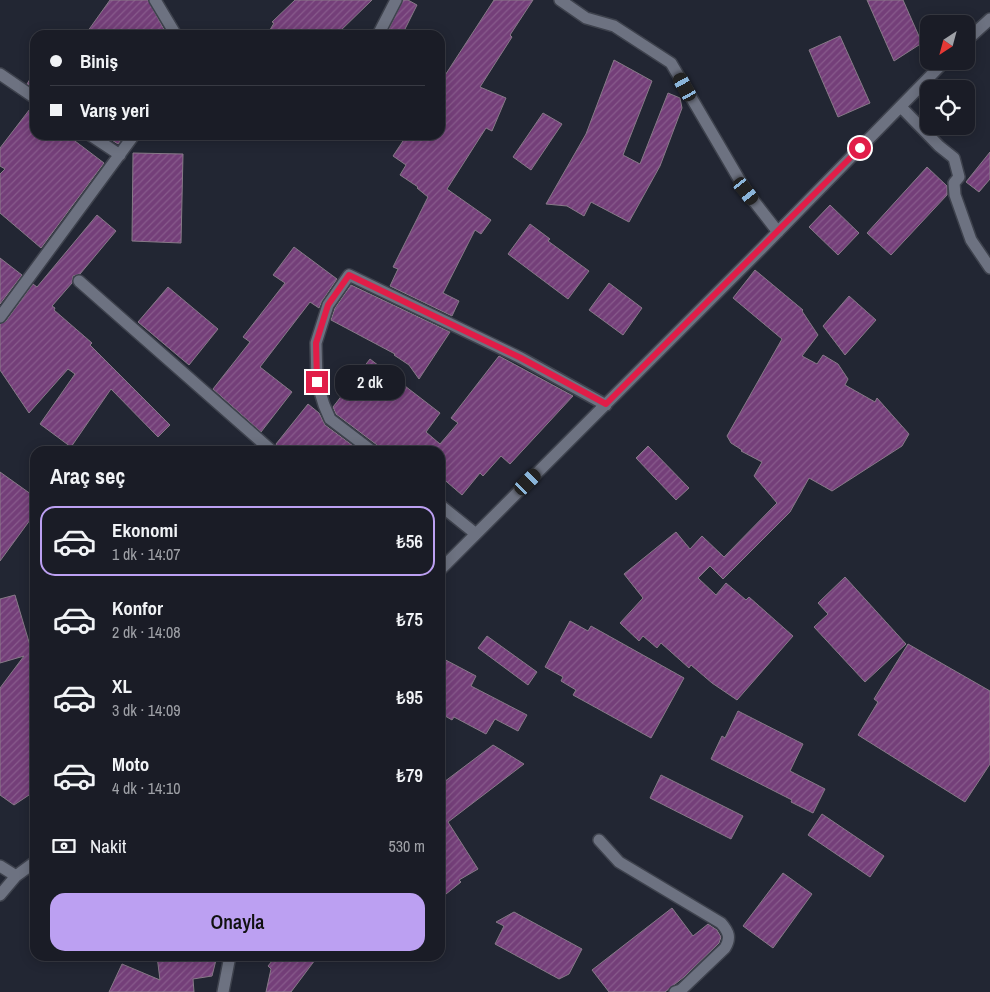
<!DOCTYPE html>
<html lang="tr">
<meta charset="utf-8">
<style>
:root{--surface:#1a1c26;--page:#23252e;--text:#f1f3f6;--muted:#9fa1a7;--line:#383a43;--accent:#bca0f2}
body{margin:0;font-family:"Archivo Narrow",sans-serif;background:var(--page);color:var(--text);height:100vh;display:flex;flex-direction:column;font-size:19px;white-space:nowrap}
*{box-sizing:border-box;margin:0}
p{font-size:16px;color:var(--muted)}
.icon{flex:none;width:28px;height:28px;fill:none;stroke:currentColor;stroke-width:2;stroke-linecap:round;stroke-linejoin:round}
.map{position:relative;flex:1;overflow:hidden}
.sheet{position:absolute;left:30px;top:446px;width:415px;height:515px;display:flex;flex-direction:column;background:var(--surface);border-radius:15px;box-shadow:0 2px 12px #0003,0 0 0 1px var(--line)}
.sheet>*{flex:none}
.top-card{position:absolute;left:30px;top:30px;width:415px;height:110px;border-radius:15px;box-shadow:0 2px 12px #0003,0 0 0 1px var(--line);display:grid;align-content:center;height:110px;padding:0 20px;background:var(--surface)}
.needle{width:32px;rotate:216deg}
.buttons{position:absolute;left:920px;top:15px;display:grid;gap:10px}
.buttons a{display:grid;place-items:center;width:55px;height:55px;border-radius:10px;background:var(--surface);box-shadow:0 2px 12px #0003,0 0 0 1px var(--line);font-size:25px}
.end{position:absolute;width:22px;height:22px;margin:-11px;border:6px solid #e11d48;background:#fff;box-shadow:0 0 0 2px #fff}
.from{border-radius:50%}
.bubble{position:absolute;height:35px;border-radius:15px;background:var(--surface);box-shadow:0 2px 12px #0003,0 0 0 1px var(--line);font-size:16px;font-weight:600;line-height:35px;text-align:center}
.car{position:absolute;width:15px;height:30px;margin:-15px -8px;border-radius:6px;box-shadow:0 0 4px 1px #0007;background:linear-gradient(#222 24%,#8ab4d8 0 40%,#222 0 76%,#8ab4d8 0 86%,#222 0)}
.top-card b{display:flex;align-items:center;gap:18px;height:48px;font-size:19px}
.top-card b+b{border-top:1px solid var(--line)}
.top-card i{width:12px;height:12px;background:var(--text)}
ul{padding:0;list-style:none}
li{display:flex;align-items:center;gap:15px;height:70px;margin:0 10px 8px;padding:0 10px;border:2px solid transparent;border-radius:15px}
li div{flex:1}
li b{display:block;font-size:19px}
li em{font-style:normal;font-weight:600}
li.on{border-color:var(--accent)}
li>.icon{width:45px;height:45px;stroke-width:1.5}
h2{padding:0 20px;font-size:22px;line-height:60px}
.pay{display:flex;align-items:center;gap:12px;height:55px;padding:0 20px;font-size:19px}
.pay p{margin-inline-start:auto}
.button{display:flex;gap:10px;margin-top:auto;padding:10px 20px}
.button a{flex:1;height:58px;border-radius:15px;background:var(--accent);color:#111;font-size:20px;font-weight:600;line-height:58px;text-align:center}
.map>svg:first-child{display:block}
.building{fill:url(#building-hatch);stroke:#877a88}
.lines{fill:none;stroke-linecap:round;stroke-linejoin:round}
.minor-casing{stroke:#3e424d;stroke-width:14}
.minor{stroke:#6d7281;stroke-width:11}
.route{stroke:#e11d48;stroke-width:6}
</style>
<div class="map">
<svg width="990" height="992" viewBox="0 0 990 992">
<defs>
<pattern id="building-hatch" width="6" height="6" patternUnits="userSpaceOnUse" patternTransform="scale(1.25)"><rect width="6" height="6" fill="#743f79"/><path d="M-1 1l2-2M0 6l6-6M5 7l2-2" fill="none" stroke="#885b8c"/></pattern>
</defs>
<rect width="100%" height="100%" fill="#222633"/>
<path class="building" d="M110,0H148L166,33L165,35H85Z
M295,0H372L336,35H267L274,23L272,22Z
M403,0H408L417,5L402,35H386Z
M494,0H533L510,35L512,37L480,87L506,98L492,131L486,128L447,189L491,220L481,234L475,230L443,293L459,301L452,316L390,286L398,269L393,267L428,197L417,188L418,187L400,175L406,165L393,156L407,135H440V83Z
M867,0H903L922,43L894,61Z
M840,36L870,103L838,117L809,50Z
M614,60L652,81L623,155L640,164L668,93L680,98L682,108L660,166L629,222L591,202L584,216L567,206L546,204L586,134Z
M35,71V89L27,84Z
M33,105H35V135H80L75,141L104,163L41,248L0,213V174L5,169L0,166V148Z
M543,113L562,124L531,170L513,157Z
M104,135H125L118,144Z
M990,152V179L979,192L966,182Z
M133,153L183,154L181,243L132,241Z
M927,167L947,186V195L891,255L867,233Z
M830,205L859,233L838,255L809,227Z
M97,215L116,231L80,274L73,276L72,283L52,306L55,308L54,310L92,343L90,345L170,425L158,437L111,389L71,447L40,424L75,374L68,369L29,413L0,370V324L6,321L33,284L37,287Z
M530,224L550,239L548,241L589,271L568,299L508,254Z
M294,247L337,279L322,301L319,308L310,302L260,367L292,392L261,432L213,389L250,342L243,337L285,283L273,275Z
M0,258L22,275L0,304Z
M755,270L803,310L802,311L818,335L802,356L817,364L823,355L838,364L848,379L845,385L875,402L877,398L909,434L902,446L832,491L809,478L790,512L723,579L710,566L698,578L716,595L726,583L746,600L749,597L793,636L737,700L712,683L691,665L689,668L661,643L657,648L643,636L639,641L620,623L643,598L624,574L676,532L690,549L702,536L724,557L777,503L754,476L762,462L741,451L742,450L731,443L727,436L782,339L733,298Z
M609,283L642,308L623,335L589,310Z
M351,285L450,332L419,379L409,365L394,355L395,354L331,320L335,308Z
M168,287L218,329L189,365L138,322Z
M849,296L876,320L845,355L823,326Z
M499,356L573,396L510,464L501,456L483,476L480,473L462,495L440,476V451H379L377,445L336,414L333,407L370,359L440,413L426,432L440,444L458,423L451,418Z
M308,404L319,413L325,425L360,451H281L279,450L276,444Z
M648,446L689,488L676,500L636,458Z
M0,472L35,497V527L30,520L0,561Z
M845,577L906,644L865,682L814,627L828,614L818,603Z
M15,595L32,652L35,650V791L14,805L0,795V688L24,656L0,663V599Z
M570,621L588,631L591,626L684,678L651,738L573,695L576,690L561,681L563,677L545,667Z
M487,636L537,672L528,685L478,648Z
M908,644L990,691V764L965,802L858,735L878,702L874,699Z
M440,657L476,676L471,686L527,715L518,731L495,719L486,734L454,717L452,720L440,713Z
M738,711L803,744L790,771L825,789L813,813L791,802L792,800L711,759L722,736L725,738Z
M493,745L524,764L448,822L478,869L459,880L461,882L446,894L440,884V785Z
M661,775L743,816L731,839L650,798Z
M822,814L884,856L870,877L808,835Z
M783,873L812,894L773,948L743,926Z
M672,908L693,936L708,924L717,930L721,937L719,943L684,977L665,992H609L592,970Z
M514,912L582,949L569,974L559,979L495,944L504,926L496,922Z
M157,956H217L212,976L193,979L194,992H109L122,964L160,980Z
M276,956H318L291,992H266L271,969L268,966Z"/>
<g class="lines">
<defs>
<path id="minor" d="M155,0L176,35
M560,0L586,18L614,26L671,63L746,191L778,232
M378,35L396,0
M966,41L990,19
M0,74L35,98
M901,107L939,146L954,158L959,177L954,183L955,195L971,240L990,268
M90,135L120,155
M79,281L272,451
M0,317L134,135
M372,451L330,419L324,405L317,382L316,343L328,305L349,275L521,358L606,405
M440,505L476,534
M440,570L761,249L945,61
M599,840L619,862L721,923C729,932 731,938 725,948L681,990L675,992
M0,866L16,876L35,862
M0,895L16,876
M223,992L230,956"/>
</defs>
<use href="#minor" class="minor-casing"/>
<use href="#minor" class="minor"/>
</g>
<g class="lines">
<path class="route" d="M317,382L316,343L328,305L349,275L521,358L606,404L860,148"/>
</g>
</svg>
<div class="buttons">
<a><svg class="needle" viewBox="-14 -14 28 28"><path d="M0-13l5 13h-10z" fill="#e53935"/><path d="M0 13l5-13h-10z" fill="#9fa1a7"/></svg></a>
<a><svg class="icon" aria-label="locate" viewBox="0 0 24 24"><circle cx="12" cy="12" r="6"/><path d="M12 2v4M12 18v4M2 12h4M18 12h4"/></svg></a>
</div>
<i class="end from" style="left:860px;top:148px"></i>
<i class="end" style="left:317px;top:382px"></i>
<div class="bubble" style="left:335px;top:365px;width:70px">2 dk</div>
<i class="car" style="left:685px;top:87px;rotate:331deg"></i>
<i class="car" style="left:746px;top:191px;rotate:142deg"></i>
<i class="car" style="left:528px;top:482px;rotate:45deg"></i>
<div class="top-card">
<b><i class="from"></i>Biniş</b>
<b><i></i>Varış yeri</b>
</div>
<section class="sheet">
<h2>Araç seç</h2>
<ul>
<li class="on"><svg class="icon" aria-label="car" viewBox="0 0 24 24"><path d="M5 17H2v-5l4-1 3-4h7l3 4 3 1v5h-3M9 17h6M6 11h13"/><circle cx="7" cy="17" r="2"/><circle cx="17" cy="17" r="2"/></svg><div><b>Ekonomi</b><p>1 dk · 14:07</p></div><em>₺56</em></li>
<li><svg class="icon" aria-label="car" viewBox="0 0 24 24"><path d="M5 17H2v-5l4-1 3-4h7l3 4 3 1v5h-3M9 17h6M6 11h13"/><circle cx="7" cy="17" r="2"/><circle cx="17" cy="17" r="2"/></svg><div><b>Konfor</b><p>2 dk · 14:08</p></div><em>₺75</em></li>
<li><svg class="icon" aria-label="car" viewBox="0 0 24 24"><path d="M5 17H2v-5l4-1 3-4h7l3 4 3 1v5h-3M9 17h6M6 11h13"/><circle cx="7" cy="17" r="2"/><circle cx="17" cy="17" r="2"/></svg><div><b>XL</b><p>3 dk · 14:09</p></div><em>₺95</em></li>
<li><svg class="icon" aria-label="car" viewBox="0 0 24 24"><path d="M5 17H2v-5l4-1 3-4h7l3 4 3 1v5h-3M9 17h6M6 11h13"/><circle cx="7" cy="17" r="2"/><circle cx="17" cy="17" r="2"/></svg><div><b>Moto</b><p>4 dk · 14:10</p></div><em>₺79</em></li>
</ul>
<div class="pay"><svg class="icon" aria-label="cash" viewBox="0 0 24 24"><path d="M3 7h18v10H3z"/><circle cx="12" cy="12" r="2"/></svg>Nakit<p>530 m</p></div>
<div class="button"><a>Onayla</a></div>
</section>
</div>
